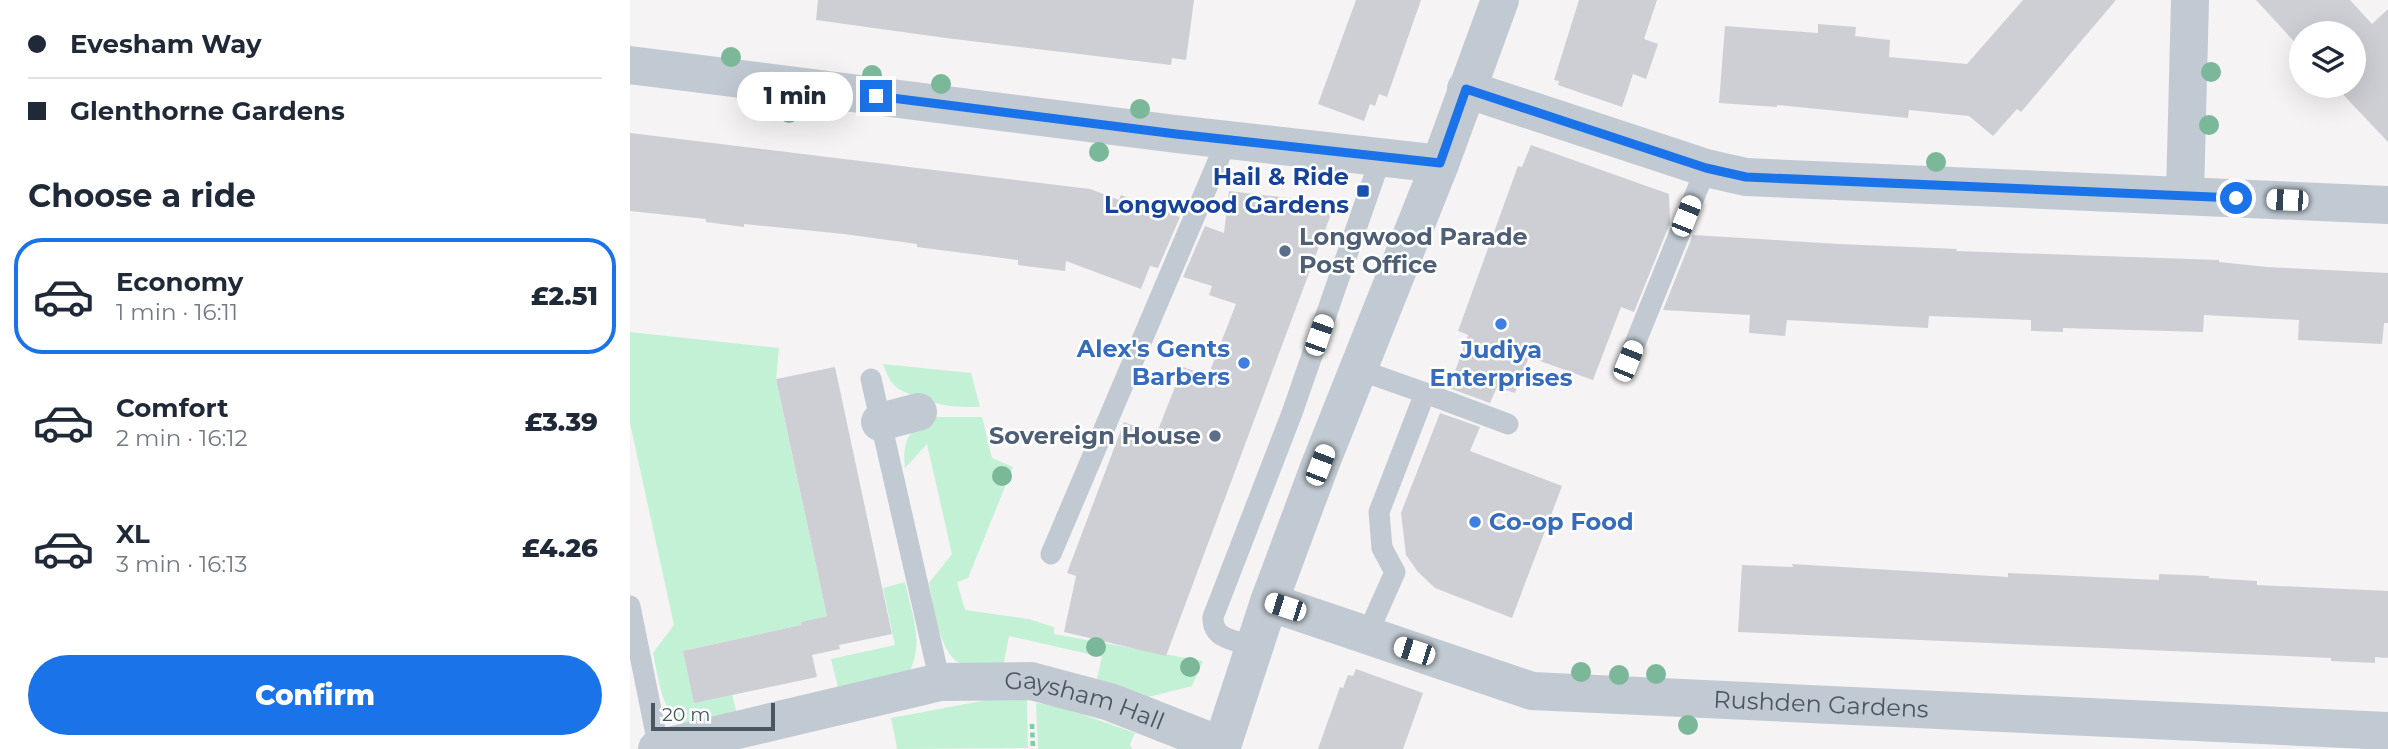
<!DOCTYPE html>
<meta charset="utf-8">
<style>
:root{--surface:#fff;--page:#f6f6f7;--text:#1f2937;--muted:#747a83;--line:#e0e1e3;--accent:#1a73e8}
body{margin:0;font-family:Montserrat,sans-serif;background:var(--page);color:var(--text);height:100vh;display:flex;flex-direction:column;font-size:26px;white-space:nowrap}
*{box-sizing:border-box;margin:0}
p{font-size:23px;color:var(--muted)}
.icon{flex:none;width:38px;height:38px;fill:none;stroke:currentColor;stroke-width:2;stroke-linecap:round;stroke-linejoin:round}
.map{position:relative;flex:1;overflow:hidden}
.drawer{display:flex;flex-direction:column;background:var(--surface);width:630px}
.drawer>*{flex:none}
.hud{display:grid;align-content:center;height:154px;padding:0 28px;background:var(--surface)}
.controls{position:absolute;left:1659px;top:21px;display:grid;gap:14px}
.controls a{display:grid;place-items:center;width:77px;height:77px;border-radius:50%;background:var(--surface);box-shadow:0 7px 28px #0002;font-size:35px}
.scale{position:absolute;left:21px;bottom:18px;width:124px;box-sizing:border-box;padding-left:7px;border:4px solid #4a5661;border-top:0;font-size:19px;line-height:24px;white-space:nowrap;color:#4a5661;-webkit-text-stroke:5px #fff;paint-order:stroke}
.end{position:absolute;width:32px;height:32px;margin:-16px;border:9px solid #1a73e8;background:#fff;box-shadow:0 0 0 4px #fff}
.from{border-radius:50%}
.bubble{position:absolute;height:49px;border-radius:24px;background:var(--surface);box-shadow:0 7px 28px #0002;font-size:23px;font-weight:800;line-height:49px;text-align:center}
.car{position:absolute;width:21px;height:42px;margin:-21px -10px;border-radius:9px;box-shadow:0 0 5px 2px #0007;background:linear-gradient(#fff 24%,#345 0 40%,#fff 0 76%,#345 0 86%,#fff 0)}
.hud b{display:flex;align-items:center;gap:24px;height:66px;font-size:26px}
.hud b+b{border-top:2px solid var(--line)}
.hud i{width:18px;height:18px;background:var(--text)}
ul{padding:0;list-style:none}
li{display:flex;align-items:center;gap:21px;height:116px;margin:0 14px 10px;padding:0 14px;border:4px solid transparent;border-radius:28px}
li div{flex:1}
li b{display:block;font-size:26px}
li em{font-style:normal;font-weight:800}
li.selected{border-color:var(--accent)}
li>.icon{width:63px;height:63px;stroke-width:1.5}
h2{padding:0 28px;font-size:32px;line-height:84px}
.primary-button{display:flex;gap:14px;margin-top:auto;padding:14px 28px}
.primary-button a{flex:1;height:80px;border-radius:42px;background:var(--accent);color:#fff;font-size:28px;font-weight:800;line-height:80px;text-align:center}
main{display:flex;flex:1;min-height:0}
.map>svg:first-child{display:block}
.green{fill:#c3f1d5}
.building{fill:#cdcfd5}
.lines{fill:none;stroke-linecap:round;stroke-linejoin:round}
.path{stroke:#7ad0a6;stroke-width:4.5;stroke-dasharray:5 3.5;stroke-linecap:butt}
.service{stroke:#c1cad2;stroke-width:21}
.minor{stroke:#c1cad2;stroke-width:38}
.tertiary{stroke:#c1cad2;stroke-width:38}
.tree{fill:#7bb799}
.route{stroke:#1a73e8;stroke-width:9}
.transit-dot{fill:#1a4fb4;stroke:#fff;stroke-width:2.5}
.service-dot{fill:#5c6f8a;stroke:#fff;stroke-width:2.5}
.shop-dot{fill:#3f7fe0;stroke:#fff;stroke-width:2.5}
.labels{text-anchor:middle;stroke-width:5;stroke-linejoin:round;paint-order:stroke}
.transit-label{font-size:24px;font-weight:bold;fill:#164399;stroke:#fff;text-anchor:end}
.service-label{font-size:24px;font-weight:bold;fill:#4e5e75;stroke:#fff;text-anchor:start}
.shop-label{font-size:24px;font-weight:bold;fill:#366cbe;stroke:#fff;text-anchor:end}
.street-label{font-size:24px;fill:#4a5661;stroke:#fff}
</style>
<main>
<section class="drawer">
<div class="hud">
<b><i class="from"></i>Evesham Way</b>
<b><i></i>Glenthorne Gardens</b>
</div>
<h2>Choose a ride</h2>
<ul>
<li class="selected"><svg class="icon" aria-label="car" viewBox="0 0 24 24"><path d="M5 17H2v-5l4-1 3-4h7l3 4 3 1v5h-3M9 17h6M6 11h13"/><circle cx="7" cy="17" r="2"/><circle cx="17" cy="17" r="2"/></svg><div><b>Economy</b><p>1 min · 16:11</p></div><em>£2.51</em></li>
<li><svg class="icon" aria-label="car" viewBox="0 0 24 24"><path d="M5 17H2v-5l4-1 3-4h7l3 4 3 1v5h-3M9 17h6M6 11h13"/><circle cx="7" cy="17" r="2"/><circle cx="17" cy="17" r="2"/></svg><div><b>Comfort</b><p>2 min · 16:12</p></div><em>£3.39</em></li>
<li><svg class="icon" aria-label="car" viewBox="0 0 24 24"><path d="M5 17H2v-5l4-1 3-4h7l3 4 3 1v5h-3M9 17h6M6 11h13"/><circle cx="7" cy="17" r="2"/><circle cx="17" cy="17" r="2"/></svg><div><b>XL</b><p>3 min · 16:13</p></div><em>£4.26</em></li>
</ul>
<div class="primary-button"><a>Confirm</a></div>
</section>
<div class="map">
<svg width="1758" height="749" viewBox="0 0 1758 749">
<rect width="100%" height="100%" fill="#f5f3f3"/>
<path class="green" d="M0,332L149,348L146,380L197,616L171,622V625L53,651L64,702L102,694L108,719C94,720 70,727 57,725C32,721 28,673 23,653L44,625L0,423Z
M253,364L341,373L350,407C321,407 315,407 288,397C266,389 262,388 253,364Z
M301,417H352L362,458L383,467L338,578L327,582L335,610L399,619L424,627V634L573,661L562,686L510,699L466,683L472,657L379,636L373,667C361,666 347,667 335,665C309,659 304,605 299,583L322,554L297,444L275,468C272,441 279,430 301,417Z
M275,582C282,616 295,642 278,675L210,695L201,659L265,645L253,588Z
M357,700H397L398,748L266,749L267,748L261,718Z
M406,703L434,708L505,733L500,744L502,749H408Z"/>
<path class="building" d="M188,0H564L556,60L542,58L541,65L316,38L186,20Z
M726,0H791L757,97L749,94L745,106L740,104L734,121L688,104Z
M949,0H1027L1014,39L1028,44L1016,79L1003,74L992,107L928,85L929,81L924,80Z
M1393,0H1486L1391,112L1387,109L1363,136L1339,116L1279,110L1278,118L1147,105V107L1089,103L1095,26L1188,33V24L1226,27L1225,36L1260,40L1259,57L1337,64Z
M1626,0H1720L1742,24L1758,9V142L1705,86H1724V33H1671V49Z
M0,133L460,189L489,200L491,195L550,217L528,268L520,266L511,289L436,261L435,271L388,265V260L287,247V244L214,234L114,224V227L76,222V219L0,211Z
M901,145L1039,194L1040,223L1004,312L991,307L963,380L899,357L885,393L867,387L860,403L819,388L838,335L828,331L888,166L892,167Z
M599,191L694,202L700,217L536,656L434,632L446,576L437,573L494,422L526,435L553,367L578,376L606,304L579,295L582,286L553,277L575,226L594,233Z
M1063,235L1209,244L1327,249L1326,251L1589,260V262L1637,267L1758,273V323H1754L1752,344L1668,340L1669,320L1574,315L1573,332L1433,328V332L1401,331V320L1299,316L1298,328L1157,320L1155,336L1119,333L1120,315L1033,310Z
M205,367L262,634L209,645L210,649L182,655L187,677L64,703L53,651L171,625V622L197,616L146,379Z
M810,413L850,427L840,451L932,486L882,618L805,588L788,572L776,555L771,513Z
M1162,564L1378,577V573L1529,580V574L1579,576V578L1627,581V585L1758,591V658L1745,657V663L1701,661V658L1108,632L1112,565L1163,567Z
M726,669L793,693L773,749H688L710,687L713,688L718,675L723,676Z"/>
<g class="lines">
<path class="path" d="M402,724L403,749"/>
<path class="service" d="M998,361L1076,168
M727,369L795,393L749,512L752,548L765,572L737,635
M241,379L310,682
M795,393L878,424
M421,554L597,140
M0,606L29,749
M625,646C607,641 582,640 583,617L662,413L751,157"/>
<g class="minor">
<path d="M0,65L546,134L810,164"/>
<path d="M836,89L1076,168L1116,177L1758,205"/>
<path d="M1555,195L1560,0"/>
<path d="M250,422L288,412"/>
<path id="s1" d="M639,602L902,691L1758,731"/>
<path id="s2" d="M27,749L310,682L401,681L480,702L592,746"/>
</g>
<path class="tertiary" d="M591,749L639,602L690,465L810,164L870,0"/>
</g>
<g class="tree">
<circle cx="101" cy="57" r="10"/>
<circle cx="1581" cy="72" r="10"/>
<circle cx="242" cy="75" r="10"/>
<circle cx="311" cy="84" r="10"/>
<circle cx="510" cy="109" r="10"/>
<circle cx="159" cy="113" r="10"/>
<circle cx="1579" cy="125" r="10"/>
<circle cx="469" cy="152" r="10"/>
<circle cx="1306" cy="162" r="10"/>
<circle cx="372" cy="476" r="10"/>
<circle cx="466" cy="647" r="10"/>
<circle cx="560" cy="667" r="10"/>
<circle cx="951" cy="672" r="10"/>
<circle cx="1026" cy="674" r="10"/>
<circle cx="989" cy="675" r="10"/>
<circle cx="1058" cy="725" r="10"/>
</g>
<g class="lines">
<path class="route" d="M246,96L546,134L810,163L836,89L1076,168L1116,177L1606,198"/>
</g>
<rect class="transit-dot" x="726" y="184" width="14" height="14" rx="3.5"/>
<g class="service-dot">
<circle cx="655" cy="251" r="7"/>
<circle cx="585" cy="436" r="7"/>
</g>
<g class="shop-dot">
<circle cx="871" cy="324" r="7"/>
<circle cx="614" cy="363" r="7"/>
<circle cx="845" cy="522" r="7"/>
</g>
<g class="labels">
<g class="transit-label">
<text x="719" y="185">Hail &amp; Ride<tspan x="719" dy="28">Longwood Gardens</tspan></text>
</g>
<g class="service-label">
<text x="669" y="245">Longwood Parade<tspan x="669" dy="28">Post Office</tspan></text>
<text x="571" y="444" text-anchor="end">Sovereign House</text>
</g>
<g class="shop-label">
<text x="600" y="357">Alex's Gents<tspan x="600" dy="28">Barbers</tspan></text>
<text x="871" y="358" text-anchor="middle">Judiya<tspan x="871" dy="28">Enterprises</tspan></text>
<text x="859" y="530" text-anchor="start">Co-op Food</text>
</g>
<g class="street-label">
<text dy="8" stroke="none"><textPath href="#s2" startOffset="438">Gaysham Hall</textPath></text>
<text dy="8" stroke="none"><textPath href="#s1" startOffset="567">Rushden Gardens</textPath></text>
</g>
</g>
</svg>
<div class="controls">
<a><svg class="icon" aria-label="layers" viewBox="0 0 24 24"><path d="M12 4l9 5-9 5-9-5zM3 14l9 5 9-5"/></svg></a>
</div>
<div class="scale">20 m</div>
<i class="end from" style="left:1606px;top:198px"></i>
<i class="end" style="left:246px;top:96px"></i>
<div class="bubble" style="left:107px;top:72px;width:116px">1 min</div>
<i class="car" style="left:1657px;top:200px;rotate:272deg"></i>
<i class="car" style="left:1056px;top:216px;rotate:22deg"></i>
<i class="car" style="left:689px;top:335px;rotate:19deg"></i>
<i class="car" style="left:998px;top:361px;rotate:22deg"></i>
<i class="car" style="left:690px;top:465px;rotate:21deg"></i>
<i class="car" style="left:655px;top:607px;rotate:288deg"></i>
<i class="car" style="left:784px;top:651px;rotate:288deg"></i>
</div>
</main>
